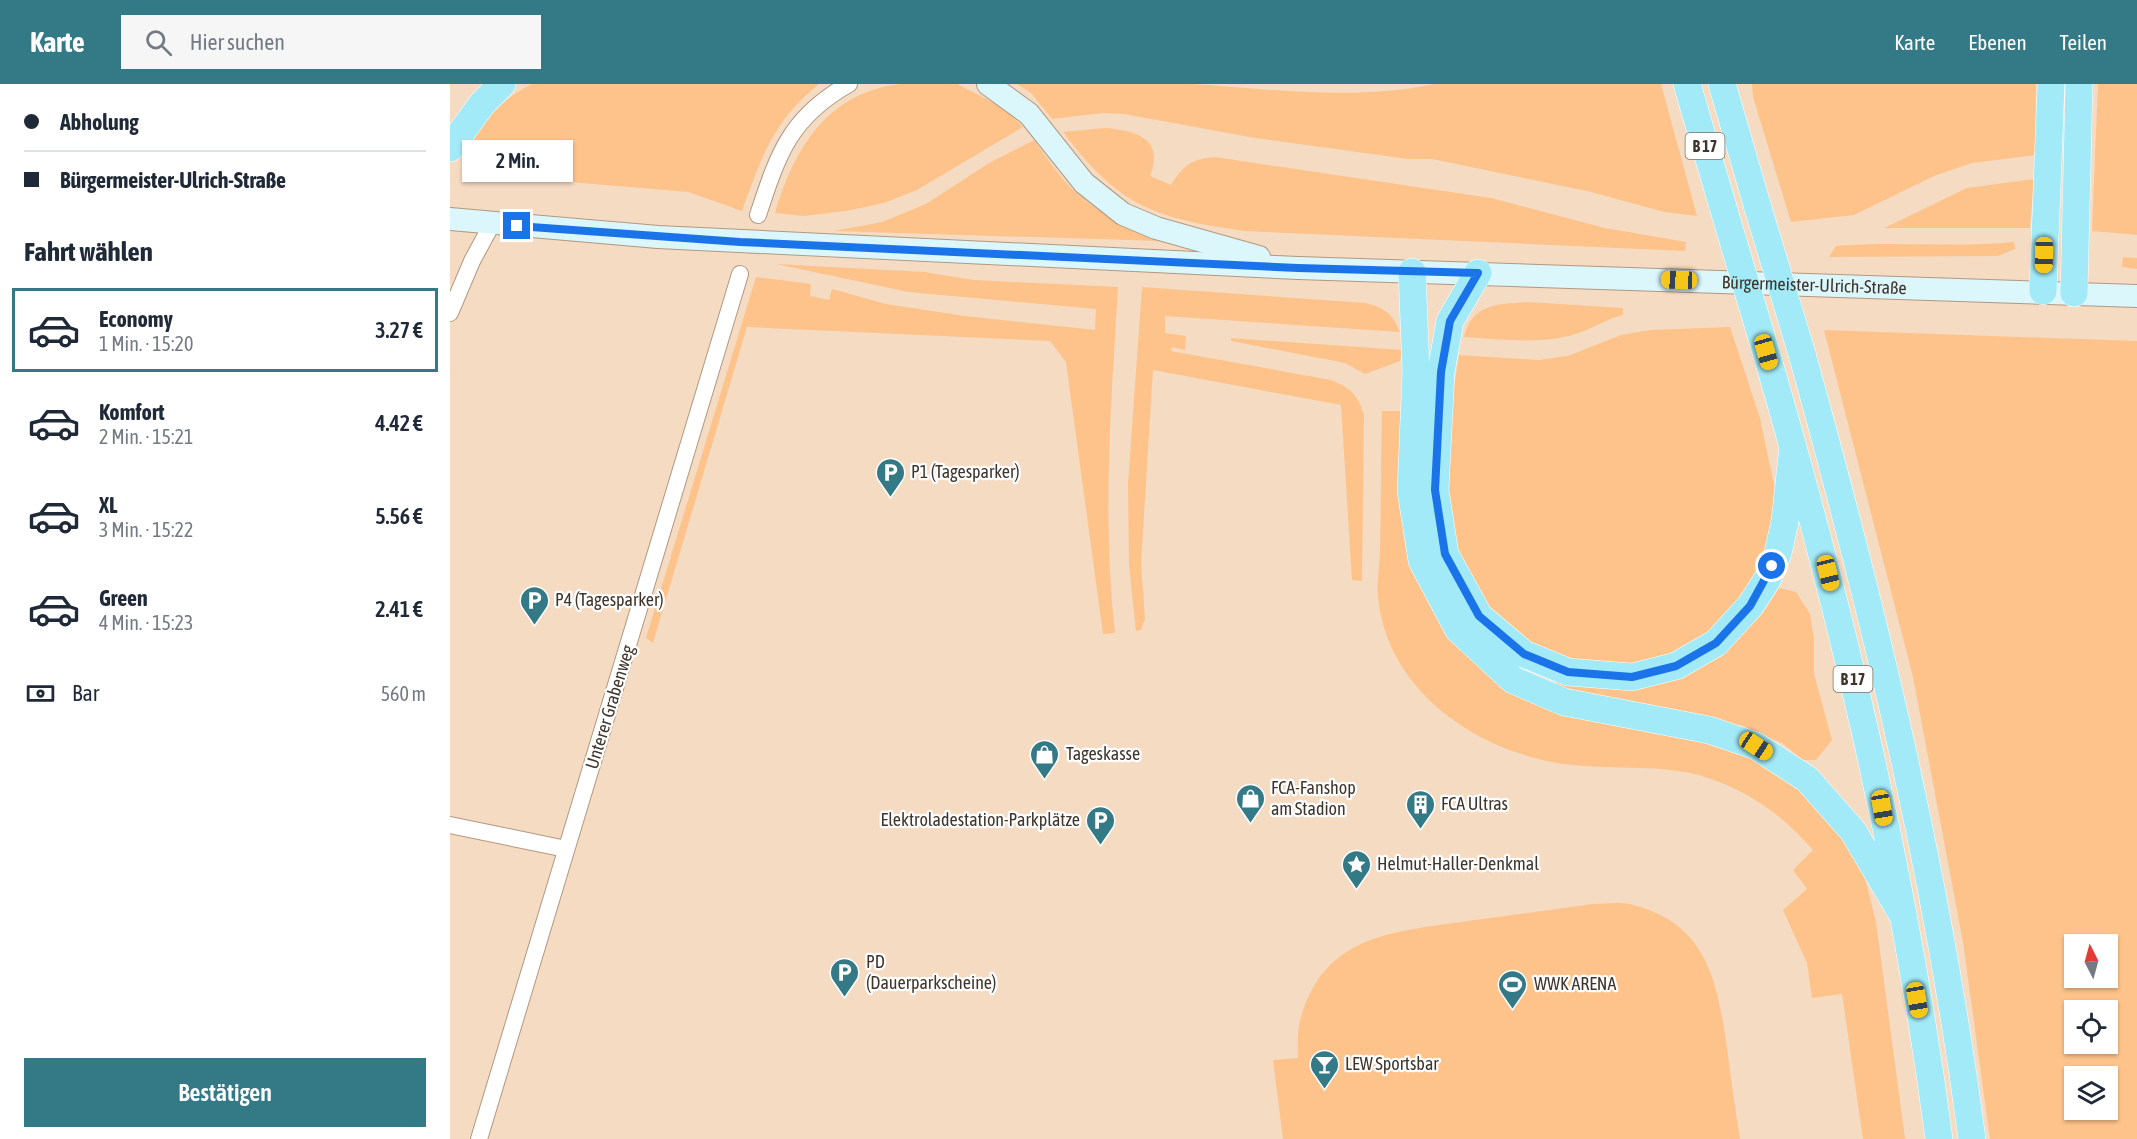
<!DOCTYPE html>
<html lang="de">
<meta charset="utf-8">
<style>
:root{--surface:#fff;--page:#f6f6f7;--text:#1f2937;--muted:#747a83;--line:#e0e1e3;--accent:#337986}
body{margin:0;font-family:"Asap Condensed",sans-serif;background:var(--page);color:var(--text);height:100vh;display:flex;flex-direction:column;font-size:22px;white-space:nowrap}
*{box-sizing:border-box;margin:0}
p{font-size:20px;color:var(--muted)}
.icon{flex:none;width:33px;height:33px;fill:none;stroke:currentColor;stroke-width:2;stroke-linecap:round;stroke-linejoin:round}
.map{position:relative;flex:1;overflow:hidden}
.panel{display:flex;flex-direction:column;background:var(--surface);width:450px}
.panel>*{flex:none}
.top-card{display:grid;align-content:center;height:132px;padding:0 24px;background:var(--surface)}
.needle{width:39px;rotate:354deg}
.buttons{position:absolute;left:1614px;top:850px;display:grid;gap:12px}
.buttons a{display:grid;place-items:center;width:54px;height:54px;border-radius:0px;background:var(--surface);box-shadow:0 2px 4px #0004;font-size:30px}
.end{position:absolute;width:27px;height:27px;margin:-14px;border:8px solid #1a73e8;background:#fff;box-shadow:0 0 0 3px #fff}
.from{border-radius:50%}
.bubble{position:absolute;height:42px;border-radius:0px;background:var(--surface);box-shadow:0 2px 4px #0004;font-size:20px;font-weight:600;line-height:42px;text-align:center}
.car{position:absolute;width:18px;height:36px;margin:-18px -9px;border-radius:8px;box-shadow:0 0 4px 2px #0007;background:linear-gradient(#f5c518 24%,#345 0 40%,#f5c518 0 76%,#345 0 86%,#f5c518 0)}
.top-card b{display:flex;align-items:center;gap:21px;height:57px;font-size:22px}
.top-card b+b{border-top:2px solid var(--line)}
.top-card i{width:15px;height:15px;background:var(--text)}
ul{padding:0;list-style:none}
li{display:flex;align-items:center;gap:18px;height:84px;margin:0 12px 9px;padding:0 12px;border:3px solid transparent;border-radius:0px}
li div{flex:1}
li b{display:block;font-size:22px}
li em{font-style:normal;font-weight:600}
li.on{border-color:var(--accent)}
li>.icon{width:54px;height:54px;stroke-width:1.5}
h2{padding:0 24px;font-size:27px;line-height:72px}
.pay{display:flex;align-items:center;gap:15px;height:66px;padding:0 24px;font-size:22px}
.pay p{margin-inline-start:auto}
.action{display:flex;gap:12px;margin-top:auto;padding:12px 24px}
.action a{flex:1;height:69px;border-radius:0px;background:var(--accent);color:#fff;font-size:24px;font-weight:600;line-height:69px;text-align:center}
header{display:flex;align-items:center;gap:36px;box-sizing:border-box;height:84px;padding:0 30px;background:var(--accent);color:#fff}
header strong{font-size:28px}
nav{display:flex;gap:33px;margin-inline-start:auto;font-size:21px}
.search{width:420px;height:54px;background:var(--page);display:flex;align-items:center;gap:15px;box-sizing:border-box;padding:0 21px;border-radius:0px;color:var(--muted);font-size:22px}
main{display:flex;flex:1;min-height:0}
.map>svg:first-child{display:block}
.green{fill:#fdc38b;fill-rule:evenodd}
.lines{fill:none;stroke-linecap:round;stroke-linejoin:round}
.minor-casing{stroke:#b19881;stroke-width:18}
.secondary-casing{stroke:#b19881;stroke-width:24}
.trunk-casing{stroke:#fff;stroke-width:28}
.minor{stroke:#fff;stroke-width:16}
.secondary{stroke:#dcf7fc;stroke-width:22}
.trunk{stroke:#a2eaf7;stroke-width:27}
.trunk-bridge-casing{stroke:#fff;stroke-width:28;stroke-linecap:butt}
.trunk-bridge{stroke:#a2eaf7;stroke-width:27}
.route{stroke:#1a73e8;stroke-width:8}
.labels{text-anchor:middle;stroke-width:4.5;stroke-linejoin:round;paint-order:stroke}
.shield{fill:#fff;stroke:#79726b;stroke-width:1.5}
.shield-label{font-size:16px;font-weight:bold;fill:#3f352c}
.street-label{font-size:18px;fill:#3f352c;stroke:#fff}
.poi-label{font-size:18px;fill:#3f352c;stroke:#fff;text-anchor:start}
</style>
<header>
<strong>Karte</strong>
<div class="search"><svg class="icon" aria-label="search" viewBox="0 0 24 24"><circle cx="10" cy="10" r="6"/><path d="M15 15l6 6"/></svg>Hier suchen</div>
<nav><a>Karte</a><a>Ebenen</a><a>Teilen</a></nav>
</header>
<main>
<section class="panel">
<div class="top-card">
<b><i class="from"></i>Abholung</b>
<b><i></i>Bürgermeister-Ulrich-Straße</b>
</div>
<h2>Fahrt wählen</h2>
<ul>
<li class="on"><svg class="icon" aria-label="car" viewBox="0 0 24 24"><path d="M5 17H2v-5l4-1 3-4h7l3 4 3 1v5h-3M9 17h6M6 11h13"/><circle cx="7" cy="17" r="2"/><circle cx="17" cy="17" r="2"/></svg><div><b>Economy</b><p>1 Min. · 15:20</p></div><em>3.27 €</em></li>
<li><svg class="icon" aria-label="car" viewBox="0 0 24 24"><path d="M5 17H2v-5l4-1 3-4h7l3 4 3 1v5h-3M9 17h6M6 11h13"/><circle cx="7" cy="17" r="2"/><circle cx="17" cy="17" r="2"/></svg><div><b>Komfort</b><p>2 Min. · 15:21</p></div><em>4.42 €</em></li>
<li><svg class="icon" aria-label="car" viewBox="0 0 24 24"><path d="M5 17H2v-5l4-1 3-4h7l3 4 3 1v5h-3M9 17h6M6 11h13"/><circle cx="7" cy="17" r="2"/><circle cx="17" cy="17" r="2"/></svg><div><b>XL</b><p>3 Min. · 15:22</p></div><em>5.56 €</em></li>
<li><svg class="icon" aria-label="car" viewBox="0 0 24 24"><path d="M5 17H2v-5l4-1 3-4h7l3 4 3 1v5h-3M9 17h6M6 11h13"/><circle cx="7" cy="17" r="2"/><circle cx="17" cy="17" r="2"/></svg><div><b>Green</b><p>4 Min. · 15:23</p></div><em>2.41 €</em></li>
</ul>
<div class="pay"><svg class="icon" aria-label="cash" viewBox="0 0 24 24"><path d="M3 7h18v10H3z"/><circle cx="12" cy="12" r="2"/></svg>Bar<p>560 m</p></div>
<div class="action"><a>Bestätigen</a></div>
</section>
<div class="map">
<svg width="1687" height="1055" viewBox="0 0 1687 1055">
<rect width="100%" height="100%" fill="#f5dbc2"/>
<path class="green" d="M82,0H369C322,38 312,73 292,127L238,108L60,93H25L13,87C21,47 46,18 82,0Z
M451,0H507L554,24L573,43L467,106L434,119L396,127L354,132L325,129C344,65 377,8 451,0Z
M567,0C625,0 684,0 742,0C822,5 905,17 984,0H1211L1247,132L1214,128L1141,108L982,75H958L805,54L674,30L653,29L602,35L581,9Z
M1302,0H1586L1585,71L1522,79L1484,92L1404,131L1341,138L1303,13Z
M1648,0H1687V151L1642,147Z
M654,44C685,46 715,54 700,92L721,101C733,81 742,75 765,73L1041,114L1155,144L1236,158L1235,167L794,147C705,134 669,123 613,48Z
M584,56C595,71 606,88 618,101C644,127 677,143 710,157L384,147L432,138L476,120L539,79Z
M1584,95L1580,144H1434L1517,104Z
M1564,158L1565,165L1548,172L1379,173L1386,162C1445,157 1505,164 1564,158Z
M1673,173L1687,174V185L1672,183Z
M326,180L474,188L524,196L668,203C661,322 652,430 665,549L653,550L616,278L600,257L297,243L203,559L196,554L306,193L361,200L360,212L379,216L382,205L436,220L515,232L645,246L646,225L458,208Z
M692,203L916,219C935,224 943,230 950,248L715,232V249L736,252L735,266L722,263L721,267L881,296C901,304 908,311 914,331L912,497L902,496L891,321L703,286L691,479L695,535L691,546L686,547L679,481L678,400Z
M1078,218L1173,224V231C1156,235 1142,245 1126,250C1089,261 1051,255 1014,253C1022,219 1048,220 1078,218Z
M1280,243L1310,334L1326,411L1324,437L1311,490L1262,552L1222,573L1180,583L1120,578L1080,562L1038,527L1007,468L997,405L1000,330L1009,271L1089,276L1118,272L1171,251L1201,246Z
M1374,246L1687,257V1055H1540L1513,858L1463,593ZM1624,861H1658V894H1624ZM1624,927H1658V960H1624ZM1624,993H1658V1026H1624Z
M781,254L952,266L950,277L915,290L895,279L781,257Z
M932,327H964L961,407L1063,596L1306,662L1403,747L1426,838L1455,1055H1413L1392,910L1362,914L1357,879L1333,826L1357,805L1343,786L1363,766C1332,730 1297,706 1252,692C1206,679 1155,687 1107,679C1022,664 937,605 928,513C926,498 930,482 930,468C931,421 931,374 932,327Z
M1329,504L1346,508L1360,530L1364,555V590L1382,656L1366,676H1353L1332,659L1293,642L1107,602L1105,593L1243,587L1272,572L1313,529Z
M1142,820C1154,820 1168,818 1179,820C1257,838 1267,896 1277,964C1281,994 1285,1025 1290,1055H833L823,976L848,974C848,962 847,948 850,937C872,853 939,848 1011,838C1055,832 1099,826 1142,820Z"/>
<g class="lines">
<defs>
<path id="minor" d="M308,131C328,70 340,33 399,0
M0,229L22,177L42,140
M0,741L116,765
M29,1055L290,190"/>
<g id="secondary">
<path d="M538,0L579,30L634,99L673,130L706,144L809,173"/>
<path id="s1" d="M0,135L208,153L848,184L1687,212"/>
</g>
<path id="trunk" d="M1237,0L1273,123
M1272,0L1308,124
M0,64L32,20L52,0
M962,188L966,287L961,407L972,477L1008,545L1063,596L1114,618L1259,646L1306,662L1357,695L1403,747L1452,830
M1028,189L1000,237L991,288L985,406L995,470L1029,532L1074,570L1118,588L1182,593L1226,582L1266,559L1300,522L1317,496L1328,469L1335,437L1343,362
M1593,207L1601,0
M1624,209L1629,0
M1316,268C1391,526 1454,788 1489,1055
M1352,270C1424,529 1487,788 1522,1055"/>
</defs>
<use href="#minor" class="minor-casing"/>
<use href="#secondary" class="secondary-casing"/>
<use href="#trunk" class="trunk-casing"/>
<use href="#minor" class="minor"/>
<use href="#secondary" class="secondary"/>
<use href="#trunk" class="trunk"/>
<defs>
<path id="trunk-bridge" d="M1273,123L1316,268
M1308,124L1352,270"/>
</defs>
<use href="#trunk-bridge" class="trunk-bridge-casing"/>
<use href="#trunk-bridge" class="trunk-bridge"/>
</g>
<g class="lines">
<path class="route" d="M67,142L290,158L848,184L1028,189L1000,237L991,288L985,406L995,470L1029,532L1074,570L1118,588L1182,593L1226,582L1266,559L1300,522L1322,482"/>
</g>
<defs>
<symbol id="parking-pin" viewBox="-11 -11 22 30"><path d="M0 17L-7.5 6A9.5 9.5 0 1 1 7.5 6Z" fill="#337986" stroke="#fff"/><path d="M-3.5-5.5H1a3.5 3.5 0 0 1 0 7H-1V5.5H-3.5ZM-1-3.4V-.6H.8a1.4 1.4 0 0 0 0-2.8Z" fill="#fff"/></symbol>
<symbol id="shop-pin" viewBox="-11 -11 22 30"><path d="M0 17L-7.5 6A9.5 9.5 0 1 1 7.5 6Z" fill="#337986" stroke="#fff"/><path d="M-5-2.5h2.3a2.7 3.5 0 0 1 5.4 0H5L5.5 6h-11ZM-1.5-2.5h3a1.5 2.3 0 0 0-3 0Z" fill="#fff"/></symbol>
<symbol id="building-pin" viewBox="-11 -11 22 30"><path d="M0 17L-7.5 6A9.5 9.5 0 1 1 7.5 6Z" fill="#337986" stroke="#fff"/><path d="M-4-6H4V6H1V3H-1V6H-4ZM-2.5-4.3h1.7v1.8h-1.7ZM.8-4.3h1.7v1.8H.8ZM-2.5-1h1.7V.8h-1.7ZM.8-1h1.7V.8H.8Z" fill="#fff"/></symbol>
<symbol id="sight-pin" viewBox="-11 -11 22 30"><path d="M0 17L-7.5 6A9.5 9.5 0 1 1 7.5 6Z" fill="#337986" stroke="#fff"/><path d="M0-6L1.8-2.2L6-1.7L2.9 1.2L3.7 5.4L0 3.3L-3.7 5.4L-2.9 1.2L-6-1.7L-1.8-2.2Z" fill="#fff"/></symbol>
<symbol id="stadium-pin" viewBox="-11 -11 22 30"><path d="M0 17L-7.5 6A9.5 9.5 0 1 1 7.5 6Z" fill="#337986" stroke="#fff"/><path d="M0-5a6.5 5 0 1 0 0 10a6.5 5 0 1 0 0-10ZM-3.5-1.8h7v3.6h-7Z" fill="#fff"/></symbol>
<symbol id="bar-pin" viewBox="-11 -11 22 30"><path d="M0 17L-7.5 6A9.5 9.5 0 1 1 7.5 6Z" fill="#337986" stroke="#fff"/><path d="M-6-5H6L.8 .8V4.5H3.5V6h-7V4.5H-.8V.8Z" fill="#fff"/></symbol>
</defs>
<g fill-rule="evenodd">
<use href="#parking-pin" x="424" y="372" width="33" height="45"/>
<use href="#parking-pin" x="68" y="500" width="33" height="45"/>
<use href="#shop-pin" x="578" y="654" width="33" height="45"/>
<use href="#shop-pin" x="784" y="698" width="33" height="45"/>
<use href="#building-pin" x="954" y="704" width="33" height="45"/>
<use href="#parking-pin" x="634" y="720" width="33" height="45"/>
<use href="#sight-pin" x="890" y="764" width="33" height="45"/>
<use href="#parking-pin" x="378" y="872" width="33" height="45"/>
<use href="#stadium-pin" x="1046" y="884" width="33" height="45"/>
<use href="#bar-pin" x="858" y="964" width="33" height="45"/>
</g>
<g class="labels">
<g class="shield">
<rect x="1235.5" y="49" width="39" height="26" rx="4.5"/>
<rect x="1383.5" y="582" width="39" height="26" rx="4.5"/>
</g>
<g class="shield-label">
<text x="1255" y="68">B 17</text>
<text x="1403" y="601">B 17</text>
</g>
<g class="street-label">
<text dy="6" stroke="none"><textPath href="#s1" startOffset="1366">Bürgermeister-Ulrich-Straße</textPath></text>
<text transform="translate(160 623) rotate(-73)" y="6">Unterer Grabenweg</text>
</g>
<g class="poi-label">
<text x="461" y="394">P1 (Tagesparker)</text>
<text x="105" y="522">P4 (Tagesparker)</text>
<text x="616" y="676">Tageskasse</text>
<text x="821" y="710">FCA-Fanshop<tspan x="821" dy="21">am Stadion</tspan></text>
<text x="991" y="726">FCA Ultras</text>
<text x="630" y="742" text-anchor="end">Elektroladestation-Parkplätze</text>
<text x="927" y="786">Helmut-Haller-Denkmal</text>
<text x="416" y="884">PD<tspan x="416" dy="21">(Dauerparkscheine)</tspan></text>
<text x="1084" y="906">WWK ARENA</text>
<text x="895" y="986">LEW Sportsbar</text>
</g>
</g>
</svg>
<div class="buttons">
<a><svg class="needle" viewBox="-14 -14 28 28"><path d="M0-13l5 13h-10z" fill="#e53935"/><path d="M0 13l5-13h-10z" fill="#747a83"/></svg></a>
<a><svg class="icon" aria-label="locate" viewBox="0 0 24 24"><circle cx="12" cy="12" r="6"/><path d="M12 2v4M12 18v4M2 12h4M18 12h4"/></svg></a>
<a><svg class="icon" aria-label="layers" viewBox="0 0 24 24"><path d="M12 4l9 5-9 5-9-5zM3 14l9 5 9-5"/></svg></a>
</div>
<i class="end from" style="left:1322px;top:482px"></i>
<i class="end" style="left:67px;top:142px"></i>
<div class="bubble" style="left:12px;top:56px;width:111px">2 Min.</div>
<i class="car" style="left:1594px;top:171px;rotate:181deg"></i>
<i class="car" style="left:1229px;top:196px;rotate:272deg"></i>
<i class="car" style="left:1316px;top:268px;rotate:164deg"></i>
<i class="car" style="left:1378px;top:489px;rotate:166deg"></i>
<i class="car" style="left:1306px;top:662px;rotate:123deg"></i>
<i class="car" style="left:1432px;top:724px;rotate:170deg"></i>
<i class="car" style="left:1467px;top:916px;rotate:170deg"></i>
</div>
</main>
